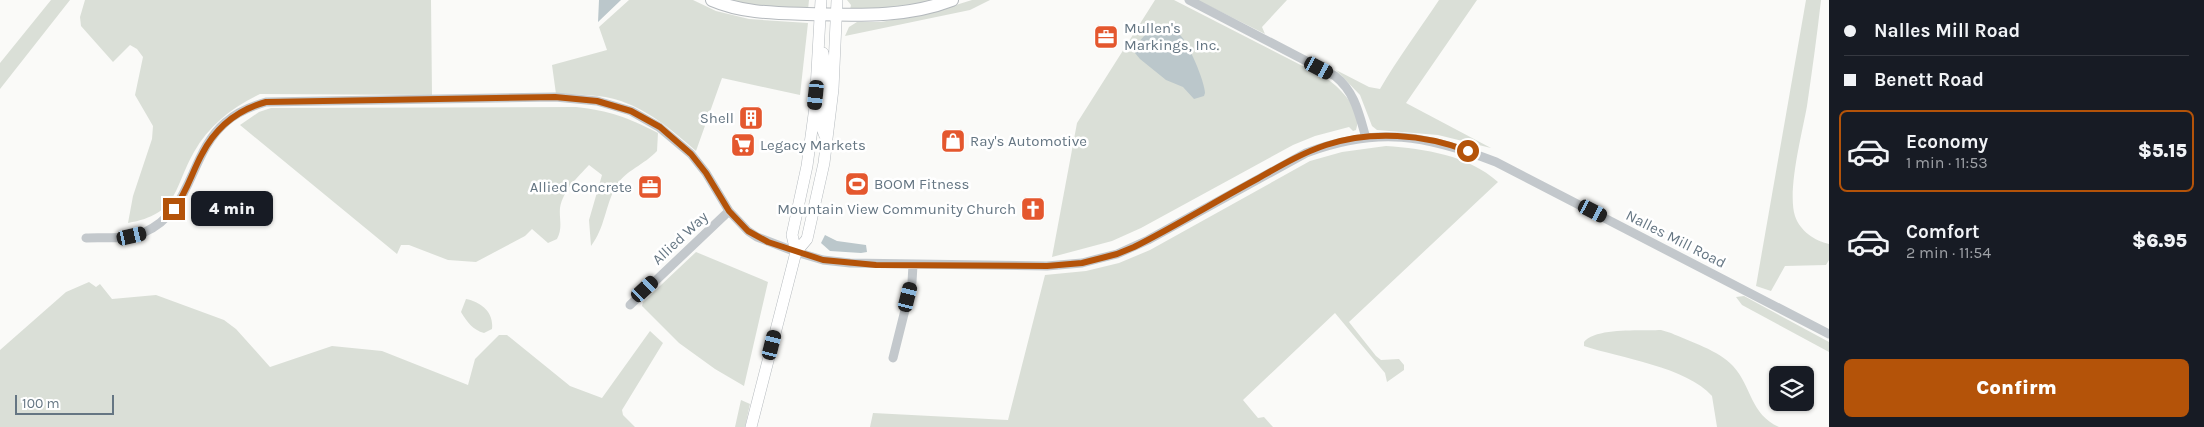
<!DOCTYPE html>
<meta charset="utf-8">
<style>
:root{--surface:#171b24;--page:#242831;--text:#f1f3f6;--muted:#9ea1a6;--line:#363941;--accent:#b45309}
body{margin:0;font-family:Karla,sans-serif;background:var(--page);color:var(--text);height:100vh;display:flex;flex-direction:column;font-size:19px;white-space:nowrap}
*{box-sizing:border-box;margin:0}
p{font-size:16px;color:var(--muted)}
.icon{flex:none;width:28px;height:28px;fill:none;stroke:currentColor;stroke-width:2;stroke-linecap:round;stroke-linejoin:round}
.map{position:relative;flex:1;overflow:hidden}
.details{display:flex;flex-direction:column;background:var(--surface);width:375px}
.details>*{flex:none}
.guide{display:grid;align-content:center;height:110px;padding:0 15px;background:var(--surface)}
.buttons{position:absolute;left:1769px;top:366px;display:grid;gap:10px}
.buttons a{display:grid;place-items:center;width:45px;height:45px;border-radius:8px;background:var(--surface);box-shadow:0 1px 4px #0004;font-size:25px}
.scale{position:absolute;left:15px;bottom:12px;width:99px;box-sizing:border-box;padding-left:5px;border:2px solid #657683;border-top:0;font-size:14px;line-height:18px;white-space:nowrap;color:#657683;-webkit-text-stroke:4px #fff;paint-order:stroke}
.end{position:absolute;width:22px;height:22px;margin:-11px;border:6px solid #b45309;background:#fff;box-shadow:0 0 0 2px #fff}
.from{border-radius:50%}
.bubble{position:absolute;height:35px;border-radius:8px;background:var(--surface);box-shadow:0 1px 4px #0004;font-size:16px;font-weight:800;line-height:35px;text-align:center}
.car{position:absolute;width:15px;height:30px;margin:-15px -8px;border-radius:6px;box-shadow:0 0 4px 1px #0007;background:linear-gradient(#222 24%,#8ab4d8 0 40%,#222 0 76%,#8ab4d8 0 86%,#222 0)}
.guide b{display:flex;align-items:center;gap:18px;height:48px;font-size:19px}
.guide b+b{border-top:1px solid var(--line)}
.guide i{width:12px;height:12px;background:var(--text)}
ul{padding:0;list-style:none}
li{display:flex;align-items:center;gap:15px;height:82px;margin:0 10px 8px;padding:0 5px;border:2px solid transparent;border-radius:8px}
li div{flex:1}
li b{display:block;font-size:19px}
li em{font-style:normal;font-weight:800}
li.selected{border-color:var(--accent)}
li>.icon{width:45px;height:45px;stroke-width:1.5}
.primary-button{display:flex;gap:10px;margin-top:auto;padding:10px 15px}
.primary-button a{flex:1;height:58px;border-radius:8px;background:var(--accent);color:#fff;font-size:20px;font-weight:800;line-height:58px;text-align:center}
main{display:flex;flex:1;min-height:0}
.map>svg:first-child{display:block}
.green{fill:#dadfd7}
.water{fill:#bbc7cb}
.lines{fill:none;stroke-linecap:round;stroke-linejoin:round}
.major-casing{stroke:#b5babe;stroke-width:12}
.highway-casing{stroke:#b4b9bd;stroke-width:14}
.minor{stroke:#c3c8cc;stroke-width:9}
.major{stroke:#fff;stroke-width:11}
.highway{stroke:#fff;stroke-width:12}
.route{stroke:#b45309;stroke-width:6}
.labels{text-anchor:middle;stroke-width:5;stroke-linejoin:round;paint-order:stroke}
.poi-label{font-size:15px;fill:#657683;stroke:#fff;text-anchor:start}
.street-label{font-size:15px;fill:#657683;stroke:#fff}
</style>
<main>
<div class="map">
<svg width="1829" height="427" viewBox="0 0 1829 427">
<rect width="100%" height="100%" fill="#fafaf8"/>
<path class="green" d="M51,0H70L0,89V63Z
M85,0H431L432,95L260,94C233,107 209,125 194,152C173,189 179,214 128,223L133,196L152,139L153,126L135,95L143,57L137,49L130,45L113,62L81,26L80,17Z
M629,0H693L716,11L749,19L808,23L800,95L722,78L696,151C673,131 650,111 621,101C601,94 577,95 556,94L552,65L607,50L599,27Z
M728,0H809L808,10L766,8Z
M847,0H937L895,8L850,10L851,5Z
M972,0H990L970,10L845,36L849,27L857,22H881L930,13Z
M1155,0H1174L1326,78C1340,88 1363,110 1356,130L1353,131L1349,127L1315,136L1293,145L1141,228L1112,241L1052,257L1077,123Z
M1197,0H1287L1262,27L1265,34Z
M1439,0H1477L1406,103L1491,148L1438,135L1377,130L1372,126L1360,95L1336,70L1369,87L1380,89C1398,58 1419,30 1439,0Z
M1806,0H1821C1817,36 1812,71 1807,106C1802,134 1787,191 1795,216C1800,231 1815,241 1829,244V260L1826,265L1785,266L1771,291L1756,286Z
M576,107C610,111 627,117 658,133L657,151C644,165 626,170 616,186C605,206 605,228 591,246L589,220L602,175L589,165C578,177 563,190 560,208C559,219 563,228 557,239L548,243L532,229L525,236L476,262L448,260L409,245H401L397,254L240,125L259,112L271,108Z
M1386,146C1425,149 1468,155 1498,182L1349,322L1376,356L1381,360L1399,359L1404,365V370L1387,382L1385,373L1335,313L1243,400L1258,418L1264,417L1273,427H870L873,413L1008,420L1045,275L1086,271L1119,263L1150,250L1310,161L1342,152Z
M696,252L768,282L744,386L715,369L679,343L642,306L643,302Z
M89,282L96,287L100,284L112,299L156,295L224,320L236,329L270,367L332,346L382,351L468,385L475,359L499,335H507L570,386L602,398L650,331L663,343L622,410L623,415L635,427H0V350L66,292Z
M1744,296L1829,342V352L1742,305L1736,297Z
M466,299C481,302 494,312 492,329L484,333C473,330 467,322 461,312Z
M1661,330L1671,333C1691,342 1718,350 1733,366C1752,387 1750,414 1779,427H1717L1712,396C1687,367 1620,358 1584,346V342C1596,327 1642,331 1661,330Z
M741,400L750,404L745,427H735Z"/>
<path class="water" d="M600,0H621L598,22L599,0Z
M1165,30C1171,31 1175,31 1180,35C1188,42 1205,82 1205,93L1204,96L1194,99L1183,87L1166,80L1140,59L1135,53V46L1145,35Z
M825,235L837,241L866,245L867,252L861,253L830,251L821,243Z"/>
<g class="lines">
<defs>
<path id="major" d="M823,53L826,72L822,128L825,136
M796,252L792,235L807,166L815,107L821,0
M751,427L796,252L807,239L824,163L833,89L837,0"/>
<path id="highway" d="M712,0C742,13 775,13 807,14C855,15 906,18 952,0"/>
</defs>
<use href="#major" class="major-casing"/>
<use href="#highway" class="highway-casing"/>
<path class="minor" d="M1189,0L1335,76C1355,92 1359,114 1366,138
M86,238C104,237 127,240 143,233C194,211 188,154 226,122C237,112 252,106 266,102L555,97L597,101L631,111L659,127L691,154L706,173L729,211L748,231L757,237L796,252L823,260L850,263L1047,266L1082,263L1101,258L1117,254L1148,240L1306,153C1378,126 1426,135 1496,162L1829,334
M630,305L729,211
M893,358L912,282L913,265"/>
<use href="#major" class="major"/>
<use href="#highway" class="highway"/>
</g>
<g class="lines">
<path class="route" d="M174,209C187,192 192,172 202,154C216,127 237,110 266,102L555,97L597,101L631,111L660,127L691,154L706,173L729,211L748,231L768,242L823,260L876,265L1047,266L1082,263L1117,254L1134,247C1176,226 1216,201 1257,179C1280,166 1302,153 1326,145C1371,130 1424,134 1468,151"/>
</g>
<defs>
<symbol id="office-square" viewBox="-11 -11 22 22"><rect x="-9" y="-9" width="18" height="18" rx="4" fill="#e4572e" stroke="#fff"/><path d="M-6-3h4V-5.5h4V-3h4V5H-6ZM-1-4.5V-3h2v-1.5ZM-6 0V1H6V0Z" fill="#fff"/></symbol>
<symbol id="building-square" viewBox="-11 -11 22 22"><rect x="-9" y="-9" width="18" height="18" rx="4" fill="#e4572e" stroke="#fff"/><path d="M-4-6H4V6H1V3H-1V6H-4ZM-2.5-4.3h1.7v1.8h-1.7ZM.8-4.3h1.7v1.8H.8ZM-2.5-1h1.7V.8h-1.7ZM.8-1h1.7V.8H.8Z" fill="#fff"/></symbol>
<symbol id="shop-square" viewBox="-11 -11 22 22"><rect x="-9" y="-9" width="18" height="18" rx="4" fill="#e4572e" stroke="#fff"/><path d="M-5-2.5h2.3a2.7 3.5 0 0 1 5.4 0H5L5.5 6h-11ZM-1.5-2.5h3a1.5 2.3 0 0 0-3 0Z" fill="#fff"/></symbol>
<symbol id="supermarket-square" viewBox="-11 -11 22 22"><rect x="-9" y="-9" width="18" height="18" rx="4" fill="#e4572e" stroke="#fff"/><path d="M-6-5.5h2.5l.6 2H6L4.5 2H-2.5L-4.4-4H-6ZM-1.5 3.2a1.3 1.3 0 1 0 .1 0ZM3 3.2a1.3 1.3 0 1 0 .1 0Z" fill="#fff"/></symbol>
<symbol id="stadium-square" viewBox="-11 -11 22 22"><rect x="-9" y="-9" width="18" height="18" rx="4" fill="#e4572e" stroke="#fff"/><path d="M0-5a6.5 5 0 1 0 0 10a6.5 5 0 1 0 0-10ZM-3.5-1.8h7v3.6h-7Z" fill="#fff"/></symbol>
<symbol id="church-square" viewBox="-11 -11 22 22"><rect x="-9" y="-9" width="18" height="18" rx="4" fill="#e4572e" stroke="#fff"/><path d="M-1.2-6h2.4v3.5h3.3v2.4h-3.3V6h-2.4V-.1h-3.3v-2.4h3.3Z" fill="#fff"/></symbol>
</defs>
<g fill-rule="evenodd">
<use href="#office-square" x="1092" y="23" width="28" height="28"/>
<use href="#building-square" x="737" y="104" width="28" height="28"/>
<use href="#shop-square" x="939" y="127" width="28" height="28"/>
<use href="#supermarket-square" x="729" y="131" width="28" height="28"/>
<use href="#stadium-square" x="843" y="170" width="28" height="28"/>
<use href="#office-square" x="636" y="173" width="28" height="28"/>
<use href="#church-square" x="1019" y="195" width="28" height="28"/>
</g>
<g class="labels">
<g class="poi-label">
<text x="1124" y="33">Mullen's<tspan x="1124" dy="17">Markings, Inc.</tspan></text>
<text x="734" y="123" text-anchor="end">Shell</text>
<text x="970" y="146">Ray's Automotive</text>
<text x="760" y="150">Legacy Markets</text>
<text x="874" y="189">BOOM Fitness</text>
<text x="632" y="192" text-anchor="end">Allied Concrete</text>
<text x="1016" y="214" text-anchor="end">Mountain View Community Church</text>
</g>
<g class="street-label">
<text transform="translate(680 238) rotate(-43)" y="5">Allied Way</text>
<text transform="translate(1676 239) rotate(27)" y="5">Nalles Mill Road</text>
</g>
</g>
</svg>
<div class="buttons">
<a><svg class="icon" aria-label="layers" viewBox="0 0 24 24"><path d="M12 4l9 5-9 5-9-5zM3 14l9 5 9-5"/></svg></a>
</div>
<div class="scale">100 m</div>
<i class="end from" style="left:1468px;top:151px"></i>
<i class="end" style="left:174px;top:209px"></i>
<div class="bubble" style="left:191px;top:191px;width:82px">4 min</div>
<i class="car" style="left:1319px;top:68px;rotate:118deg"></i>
<i class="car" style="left:816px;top:95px;rotate:186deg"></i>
<i class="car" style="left:1593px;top:211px;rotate:117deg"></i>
<i class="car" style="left:132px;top:236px;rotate:77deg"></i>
<i class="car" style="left:645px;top:289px;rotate:47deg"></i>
<i class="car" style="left:908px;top:297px;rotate:14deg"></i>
<i class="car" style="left:772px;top:345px;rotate:14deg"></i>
</div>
<section class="details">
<div class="guide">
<b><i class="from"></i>Nalles Mill Road</b>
<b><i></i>Benett Road</b>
</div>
<ul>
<li class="selected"><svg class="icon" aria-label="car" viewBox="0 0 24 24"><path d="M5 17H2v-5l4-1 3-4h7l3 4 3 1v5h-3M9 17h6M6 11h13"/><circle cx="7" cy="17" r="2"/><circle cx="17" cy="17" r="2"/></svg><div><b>Economy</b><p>1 min · 11:53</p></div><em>$5.15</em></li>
<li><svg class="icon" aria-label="car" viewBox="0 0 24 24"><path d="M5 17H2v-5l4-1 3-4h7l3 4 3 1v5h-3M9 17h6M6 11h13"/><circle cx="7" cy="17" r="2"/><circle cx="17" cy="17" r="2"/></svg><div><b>Comfort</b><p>2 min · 11:54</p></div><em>$6.95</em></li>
</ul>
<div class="primary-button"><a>Confirm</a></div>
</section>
</main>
